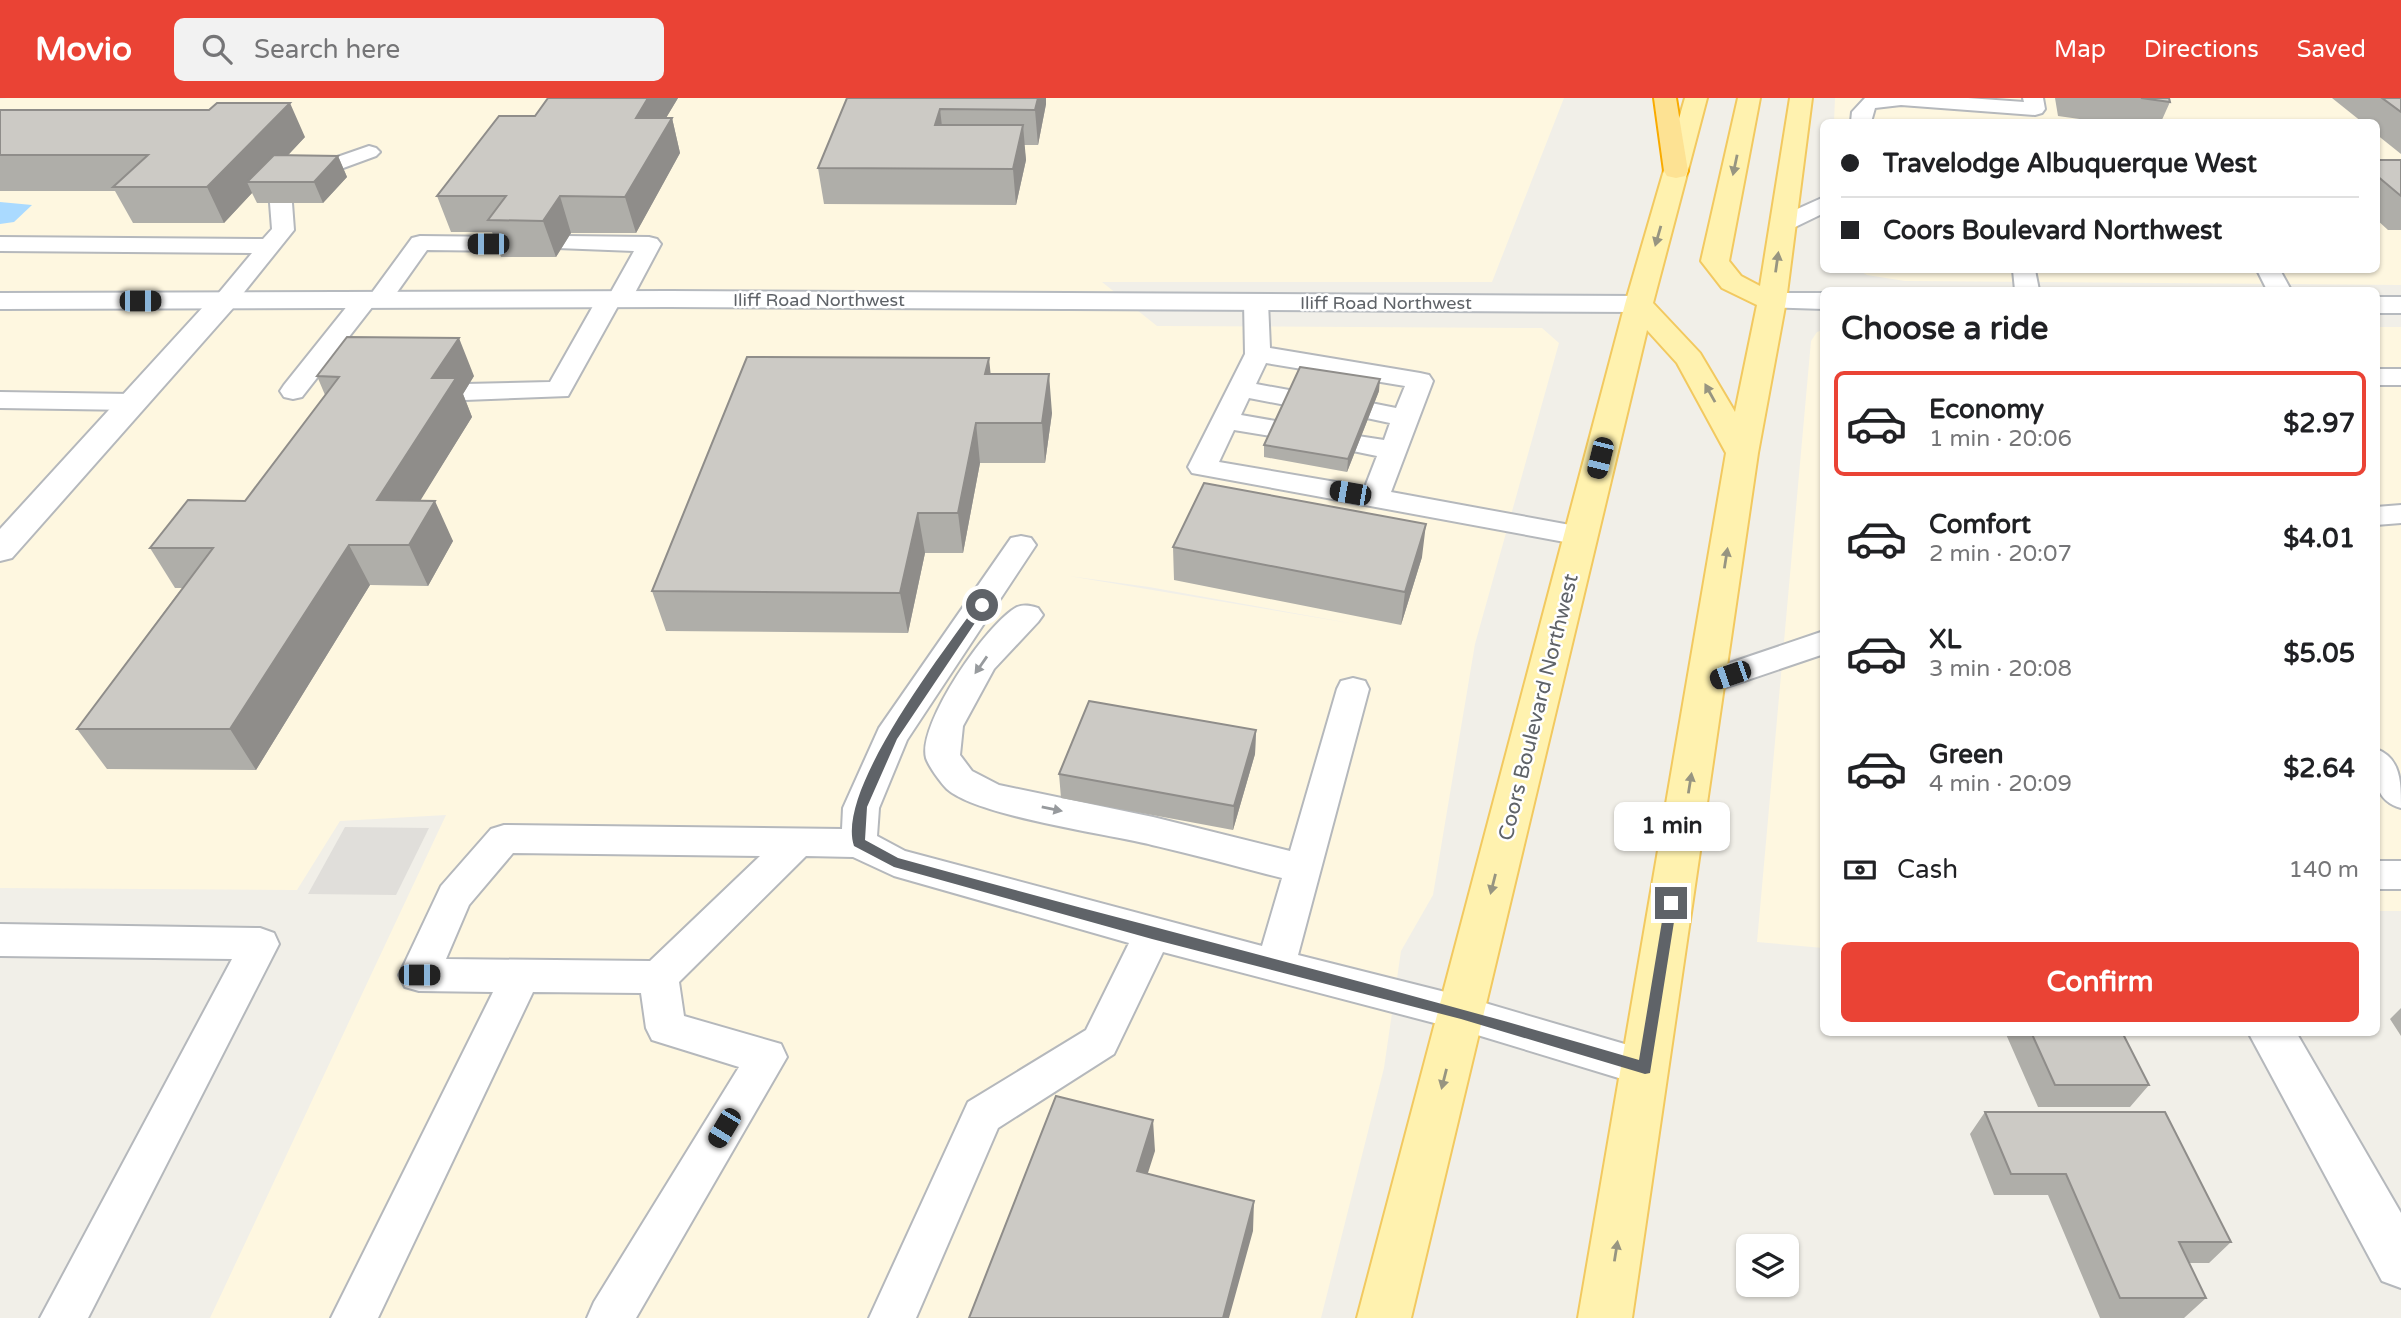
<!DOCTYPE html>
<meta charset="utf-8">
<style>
:root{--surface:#fff;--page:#f2f2f2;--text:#202124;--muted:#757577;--line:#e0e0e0;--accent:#ea4335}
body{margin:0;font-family:"Varela Round",sans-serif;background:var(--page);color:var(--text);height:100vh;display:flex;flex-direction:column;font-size:26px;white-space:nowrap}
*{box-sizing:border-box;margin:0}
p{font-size:23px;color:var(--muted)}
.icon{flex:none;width:38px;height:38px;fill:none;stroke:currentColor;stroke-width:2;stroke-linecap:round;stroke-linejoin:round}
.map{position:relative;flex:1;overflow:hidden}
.side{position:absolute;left:1820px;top:189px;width:560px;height:749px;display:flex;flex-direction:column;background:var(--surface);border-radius:10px;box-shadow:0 2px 5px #0004}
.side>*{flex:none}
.banner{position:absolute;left:1820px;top:21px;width:560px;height:154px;border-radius:10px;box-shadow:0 2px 5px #0004;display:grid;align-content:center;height:154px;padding:0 21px;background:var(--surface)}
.fabs{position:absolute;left:1736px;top:1136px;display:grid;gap:14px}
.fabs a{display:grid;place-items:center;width:63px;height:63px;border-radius:10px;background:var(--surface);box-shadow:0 2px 5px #0004;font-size:35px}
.end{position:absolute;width:32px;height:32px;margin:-16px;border:9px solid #5f6368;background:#fff;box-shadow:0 0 0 4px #fff}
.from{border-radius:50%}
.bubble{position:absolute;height:49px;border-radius:10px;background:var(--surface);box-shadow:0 2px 5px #0004;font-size:23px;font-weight:700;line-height:49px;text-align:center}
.car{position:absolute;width:21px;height:42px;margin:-21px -10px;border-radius:9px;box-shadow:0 0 5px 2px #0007;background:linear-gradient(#222 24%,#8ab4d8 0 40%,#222 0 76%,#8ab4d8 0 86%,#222 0)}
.banner b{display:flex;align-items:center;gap:24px;height:66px;font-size:26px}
.banner b+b{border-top:2px solid var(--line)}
.banner i{width:18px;height:18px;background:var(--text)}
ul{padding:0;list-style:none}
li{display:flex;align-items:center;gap:21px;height:105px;margin:0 14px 10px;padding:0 7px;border:4px solid transparent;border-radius:10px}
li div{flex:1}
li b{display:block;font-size:26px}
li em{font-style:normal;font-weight:700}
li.active{border-color:var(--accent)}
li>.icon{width:63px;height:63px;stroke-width:1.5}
h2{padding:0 21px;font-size:32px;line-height:84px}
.pay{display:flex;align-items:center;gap:18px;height:77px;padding:0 21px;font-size:26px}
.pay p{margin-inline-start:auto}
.action{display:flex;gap:14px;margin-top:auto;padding:14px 21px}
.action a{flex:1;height:80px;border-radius:10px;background:var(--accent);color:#fff;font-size:28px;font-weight:700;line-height:80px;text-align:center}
header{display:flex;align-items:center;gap:42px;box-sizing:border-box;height:98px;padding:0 35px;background:var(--accent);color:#fff}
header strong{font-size:33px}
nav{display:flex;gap:38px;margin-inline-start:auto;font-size:24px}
.search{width:490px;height:63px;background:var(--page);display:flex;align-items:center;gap:18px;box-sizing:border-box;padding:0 24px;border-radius:10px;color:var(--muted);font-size:26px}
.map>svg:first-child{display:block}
.commercial{fill:#fef7e0;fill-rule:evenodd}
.industrial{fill:#e0deda}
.water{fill:#aadaff}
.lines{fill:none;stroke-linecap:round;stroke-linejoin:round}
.lane-casing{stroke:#b5b8bc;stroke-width:4}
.street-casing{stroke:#b5b8bc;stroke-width:4}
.secondary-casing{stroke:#b6babf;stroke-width:4}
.primary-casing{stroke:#f2c960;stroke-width:4}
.highway-casing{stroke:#f9ab00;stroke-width:4}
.lane{fill:#fff;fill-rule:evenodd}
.street{fill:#fff;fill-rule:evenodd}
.secondary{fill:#fff;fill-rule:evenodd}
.primary{fill:#fff2af;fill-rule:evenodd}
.highway{fill:#fde293;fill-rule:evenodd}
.wall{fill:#afaea9}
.shaded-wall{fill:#8f8d8a}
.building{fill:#cccac5;stroke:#8f8d8a;stroke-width:2}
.oneway{fill:#979581}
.oneway2{fill:#979a9d}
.route{fill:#5f6368}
.labels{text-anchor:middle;stroke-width:5;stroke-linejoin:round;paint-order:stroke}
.far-street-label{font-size:18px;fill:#5f6368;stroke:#fff}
.street-label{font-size:21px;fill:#5f6368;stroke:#fff}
</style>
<header>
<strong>Movio</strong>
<div class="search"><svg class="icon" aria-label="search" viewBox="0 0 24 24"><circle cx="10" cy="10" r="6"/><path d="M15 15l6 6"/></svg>Search here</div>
<nav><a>Map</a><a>Directions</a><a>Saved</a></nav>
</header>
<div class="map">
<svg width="2401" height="1220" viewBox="0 0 2401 1220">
<rect width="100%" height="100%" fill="#f1efe8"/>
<path class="commercial" d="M8,0H1564L1492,184H1102L1157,228L1542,230L1559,245L1475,546L1433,797L1401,853L1384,970L1321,1220H210L446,717L340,723L297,792L0,790V1ZM1069,478L1149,489L1355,526Z
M1835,0H2401V187L1905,183L1867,177L1858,172H2376V24H1834Z
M2376,229H2401V813H2377Z
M1823,232V850L1757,844L1811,243L1817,234Z"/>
<path class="industrial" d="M345,729L429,730L396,797L308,796Z"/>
<path class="water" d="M0,104L32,107L14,124L0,126Z"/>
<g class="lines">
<defs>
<path id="lane" d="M1968,0L2024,4L2023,0H2043L2045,11L2042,15L2035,17L1901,7L1875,10L1871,24H1851L1852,14L1865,0Z
M369,48L376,50L380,54L376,58L305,84L297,83L294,78L297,73Z
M281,98L289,100L292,105L294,132L233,208L224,210L215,208L212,203L252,155L0,153V139L263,141L272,131L270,105L273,100Z
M1824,99V115L1791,131H1775L1772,126L1775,121Z
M420,138L511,139L519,141L523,146L519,151L511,153L427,152L388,207L373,208L302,299L293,301L284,299L280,293L284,287L356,197L371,196L412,140Z
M565,138L649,139L657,141L661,146L629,206L618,208L568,298L465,302L456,300L452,294L456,288L465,286L550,284L597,201L600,196L611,194L634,153L557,150L553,145L557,140Z
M2013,172H2035L2039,192H2015Z
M2257,172H2280L2291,192H2267Z
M1256,197L1265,199L1268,204L1270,250L1420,275L1429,277L1433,283L1391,394L1581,429L1591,431L1596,438L1591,445L1581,447L1192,375L1188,369L1245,256L1244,204L1247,199ZM1266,265L1405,288L1396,310L1371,305L1362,307L1358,313L1362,319L1390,325L1384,342L1358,338L1348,340L1344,346L1348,352L1377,358L1365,389L1219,364L1234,332L1277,339L1287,337L1291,331L1287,325L1241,317L1249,300L1291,308L1300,306L1304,300L1300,294L1256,286Z
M2376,271H2401V287H2376Z
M0,294L132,296L141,298L145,304L141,310L132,312L0,310Z
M2401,407V425L2376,427V409Z
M1021,438L1031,440L1036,447L907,642L879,710L877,738L905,753L1262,848L1282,780C1239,769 1196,757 1152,747C1108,736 977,718 947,691C941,685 929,669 926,660C917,626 988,524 1017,509C1025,506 1031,508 1038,510L1043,517L1038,524L994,571L963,628L960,657L972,673L999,687L1153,719L1290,753L1337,591L1341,583L1353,580L1365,583L1369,591L1298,857L1461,898L1645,952L1660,957L1666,970L1660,983L1645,988L1461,932L1163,854L1114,956L998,1030L916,1220H869L968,1004L1086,932L1129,845L894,778L853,759L806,758L679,884L684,918L781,946L787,959L636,1220H587L594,1204L739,969L652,942L646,930L641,895L533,894L378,1220H331L493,894L419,893L405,889L399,877L441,788L491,731L504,727L842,731L843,710L879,630L1011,440ZM513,755L760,758L650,863L446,861L469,807Z
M1824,533V556L1706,596L1694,593L1690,585L1694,577Z
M2376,651C2401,660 2401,684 2401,710C2371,701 2376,677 2376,651Z
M2376,763H2401V791H2376Z
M0,826L260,830L274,835L279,846L88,1220H40L232,861L0,858Z"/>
<path id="street" d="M224,195L234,197L238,203L234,209L12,460L0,463V431L214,197Z
M2248,934H2296L2401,1115V1190L2382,1183Z"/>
<path id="secondary" d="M669,193L1639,198L1649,200L1653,206L1649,212L1639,214L669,209L0,211V195Z
M1772,195H1824V211L1762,209L1758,203L1762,197Z
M2376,199H2401V215H2376Z"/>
<path id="primary" d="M1685,0H1707L1653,205L1700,255L1735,314L1757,207L1722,190L1701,163L1738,0H1760L1729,163L1741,178L1760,188L1790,0H1812L1786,203L1758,355L1632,1220H1578L1726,355L1677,265L1647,232L1411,1220H1357L1625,206Z"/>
<path id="highway" d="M1654,0H1676L1688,73L1685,78L1676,80L1667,78L1664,73Z"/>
</defs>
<use href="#lane" class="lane-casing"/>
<use href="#street" class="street-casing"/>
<use href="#secondary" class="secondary-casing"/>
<use href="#primary" class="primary-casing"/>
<use href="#highway" class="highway-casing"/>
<use href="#lane" class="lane"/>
<use href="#street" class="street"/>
<use href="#secondary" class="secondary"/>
<use href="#primary" class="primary"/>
<use href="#highway" class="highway"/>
</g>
<path class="wall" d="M548,0H678L666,20H672L680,55L636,135H571L556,159H501L492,134H451L437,98L535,18Z
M847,0L1046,6L1038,47H1024L1026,62L1016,107L824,106L818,70Z
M2055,0H2141L2170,4L2161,24H2101L2058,18Z
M2332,0H2401V56L2376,36V24H2362Z
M0,12L305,39L288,57L338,58L347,79L323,105H257L252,95L224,125H133L115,93H0Z
M2376,62H2401V132H2388L2376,121Z
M990,276L1052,315L1045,365H980L963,455H925L908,535L666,533L652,493Z
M317,278H474L463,296L472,319L420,402L453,443L428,488L370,487L256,672L107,671L77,631L182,490H175L150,450L245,403L325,297Z
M1379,293L1347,374L1264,359V347Z
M1173,449L1422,459L1401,527L1174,482Z
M1256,632L1255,656L1233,732L1061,700L1059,676Z
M2401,910V938L2390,921Z
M2005,934H2122L2149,987L2130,1009H2038Z
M1985,1014L2231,1144L2209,1165H2189L2206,1200L2184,1220H2100L2048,1097H1994L1970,1036Z"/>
<path class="shaded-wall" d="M648,0H678L645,55L636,20Z
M1038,0H1046V6L1038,47L1035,12Z
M290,5L305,39L263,84H247L252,95L224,125L207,89Z
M940,11L944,46L935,27Z
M672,20L680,55L636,135L625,99Z
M1023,27L1026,62L1016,107L1013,71Z
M338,58L347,79L323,105L314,84Z
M560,98L571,135L556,159L543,123Z
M459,240L474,278L463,296L472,319L396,442L377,402L432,280Z
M989,260L993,299L985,276Z
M1049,276L1052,315L1045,365L1042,325Z
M1380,281L1379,293L1347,374L1348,361Z
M976,325L980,365L963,455L958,415Z
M435,403L453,443L428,488L409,447Z
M918,415L925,455L908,535L900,495Z
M1426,426L1422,459L1401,527L1405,494Z
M349,447L370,487L256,672L230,631Z
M1256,632L1255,656L1233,732L1234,708Z
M1153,1022L1155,1053L1139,1103L1137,1073Z
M1254,1103L1253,1133L1229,1220H1223Z"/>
<path class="building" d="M548,0H648L636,20H672L625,99L560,98L543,123L488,122L506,98H437L499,18H535Z
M847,0H1038L1035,12L940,11L935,27H1023L1013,71L818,70Z
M2141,0H2169L2170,4Z
M2382,0H2401V14Z
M217,5H290L207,89H113L148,57H0V12H209Z
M274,57L338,58L314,84H247Z
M2376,62H2401V98L2376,77Z
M347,239L459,240L432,280H456L377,402L435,403L409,447H349L230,631H77L213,450H150L188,402L245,403L339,279L317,278Z
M747,259L989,260L985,276H1049L1042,325H976L958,415H918L900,495L652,493Z
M1300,269L1380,281L1348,361L1264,347Z
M1204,385L1426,426L1405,494L1173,449Z
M1089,603L1256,632L1234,708L1059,676Z
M2031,934H2122L2149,987H2055Z
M1056,998L1153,1022L1137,1073L1254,1103L1223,1220H969Z
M1985,1014H2165L2231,1144H2179L2206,1200H2120L2066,1076H2011Z"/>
<defs><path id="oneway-solid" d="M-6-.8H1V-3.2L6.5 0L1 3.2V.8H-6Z" transform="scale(1.75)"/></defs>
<g class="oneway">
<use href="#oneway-solid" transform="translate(1735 67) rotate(102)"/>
<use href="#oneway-solid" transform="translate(1658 138) rotate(106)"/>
<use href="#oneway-solid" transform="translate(1777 164) rotate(-82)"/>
<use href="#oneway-solid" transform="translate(1710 295) rotate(-119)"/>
<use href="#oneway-solid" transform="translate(1726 460) rotate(-81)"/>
<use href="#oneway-solid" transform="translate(1690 685) rotate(-81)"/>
<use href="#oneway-solid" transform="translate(1493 786) rotate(104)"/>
<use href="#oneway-solid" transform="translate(1444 981) rotate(104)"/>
<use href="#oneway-solid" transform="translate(1616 1153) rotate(-81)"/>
</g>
<g class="oneway2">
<use href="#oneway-solid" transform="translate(981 567) rotate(125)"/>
<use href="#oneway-solid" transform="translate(1052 711) rotate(12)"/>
</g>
<path class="route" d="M978,505L987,507L897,641L867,709L865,742L898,760C1145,829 1394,889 1639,962L1665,805L1671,800L1677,805L1650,975L1645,976L1461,921L1152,841L894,769L854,748C835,692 945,552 978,505Z"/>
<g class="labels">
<g class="far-street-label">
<text x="819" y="208">Iliff Road Northwest</text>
<text x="1386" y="211">Iliff Road Northwest</text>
</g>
<g class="street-label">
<text transform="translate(1538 609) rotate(-76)" y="7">Coors Boulevard Northwest</text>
</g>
</g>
</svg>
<div class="fabs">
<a><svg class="icon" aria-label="layers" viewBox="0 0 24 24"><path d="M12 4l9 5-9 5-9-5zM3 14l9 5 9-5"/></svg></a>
</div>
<i class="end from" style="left:982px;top:507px"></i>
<i class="end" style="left:1671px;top:805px"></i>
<div class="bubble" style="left:1614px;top:704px;width:116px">1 min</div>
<i class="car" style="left:488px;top:146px;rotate:270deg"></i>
<i class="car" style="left:140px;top:203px;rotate:90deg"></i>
<i class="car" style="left:1600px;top:360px;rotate:194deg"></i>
<i class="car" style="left:1350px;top:395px;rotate:280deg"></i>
<i class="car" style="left:1730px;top:577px;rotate:251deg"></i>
<i class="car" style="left:419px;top:877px;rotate:90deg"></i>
<i class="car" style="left:724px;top:1030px;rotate:211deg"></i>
<div class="banner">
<b><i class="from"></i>Travelodge Albuquerque West</b>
<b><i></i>Coors Boulevard Northwest</b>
</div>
<section class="side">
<h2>Choose a ride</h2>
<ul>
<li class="active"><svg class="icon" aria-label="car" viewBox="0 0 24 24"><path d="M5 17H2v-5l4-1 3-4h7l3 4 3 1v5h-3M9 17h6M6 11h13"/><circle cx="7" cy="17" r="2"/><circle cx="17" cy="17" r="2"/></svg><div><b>Economy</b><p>1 min · 20:06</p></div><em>$2.97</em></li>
<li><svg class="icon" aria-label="car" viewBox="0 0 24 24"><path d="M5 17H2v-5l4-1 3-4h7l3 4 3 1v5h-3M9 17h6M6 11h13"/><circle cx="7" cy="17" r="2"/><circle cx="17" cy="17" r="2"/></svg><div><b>Comfort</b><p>2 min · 20:07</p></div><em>$4.01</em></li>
<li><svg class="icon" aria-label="car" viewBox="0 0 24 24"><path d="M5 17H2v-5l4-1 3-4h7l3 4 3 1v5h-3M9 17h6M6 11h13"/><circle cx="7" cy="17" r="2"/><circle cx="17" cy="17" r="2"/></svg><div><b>XL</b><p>3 min · 20:08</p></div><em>$5.05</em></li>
<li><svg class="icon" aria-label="car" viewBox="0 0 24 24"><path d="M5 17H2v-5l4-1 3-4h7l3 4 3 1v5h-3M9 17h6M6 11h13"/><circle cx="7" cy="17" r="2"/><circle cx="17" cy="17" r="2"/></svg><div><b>Green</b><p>4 min · 20:09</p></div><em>$2.64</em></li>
</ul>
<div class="pay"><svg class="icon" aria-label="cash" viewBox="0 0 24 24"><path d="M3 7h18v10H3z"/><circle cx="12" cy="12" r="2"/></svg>Cash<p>140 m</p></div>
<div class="action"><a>Confirm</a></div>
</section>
</div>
